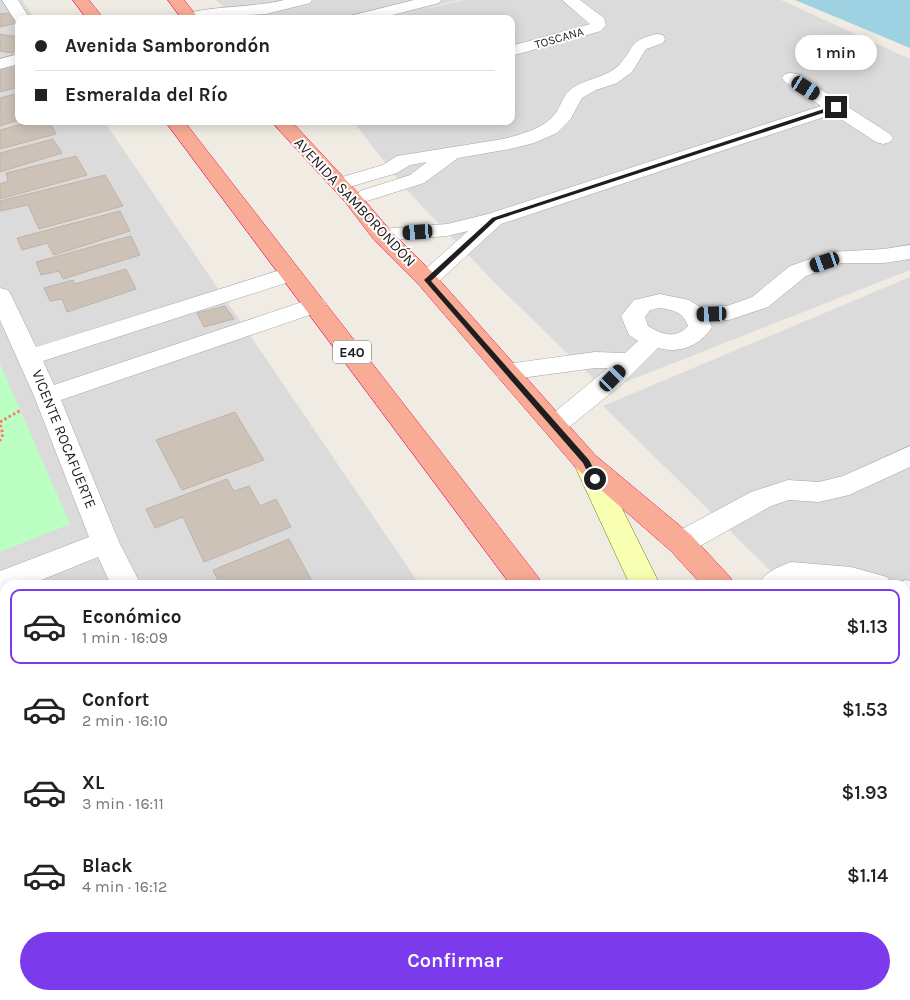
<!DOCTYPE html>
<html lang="es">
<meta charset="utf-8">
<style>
:root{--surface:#fff;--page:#f6f6f6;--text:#222;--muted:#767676;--line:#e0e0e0;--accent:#7c3aed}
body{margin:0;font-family:Karla,sans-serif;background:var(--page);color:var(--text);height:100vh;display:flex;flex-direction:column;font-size:19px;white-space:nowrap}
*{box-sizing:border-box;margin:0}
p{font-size:16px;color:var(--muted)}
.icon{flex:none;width:28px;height:28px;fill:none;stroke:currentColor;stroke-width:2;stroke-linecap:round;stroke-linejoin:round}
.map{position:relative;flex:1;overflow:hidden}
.details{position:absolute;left:0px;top:580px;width:910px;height:420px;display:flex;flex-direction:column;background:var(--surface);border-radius:15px 15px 0 0;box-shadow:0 2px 12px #0003}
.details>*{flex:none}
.top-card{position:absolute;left:15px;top:15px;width:500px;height:110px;border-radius:10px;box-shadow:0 2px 12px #0003;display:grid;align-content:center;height:110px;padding:0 20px;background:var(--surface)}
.end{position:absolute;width:22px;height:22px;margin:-11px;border:6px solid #1e1e1e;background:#fff;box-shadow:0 0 0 2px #fff}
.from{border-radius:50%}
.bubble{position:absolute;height:35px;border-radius:18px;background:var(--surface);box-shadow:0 2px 12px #0003;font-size:16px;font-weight:600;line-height:35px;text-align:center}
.car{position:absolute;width:15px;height:30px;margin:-15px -8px;border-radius:6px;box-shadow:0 0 4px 1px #0007;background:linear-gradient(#222 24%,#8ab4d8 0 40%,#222 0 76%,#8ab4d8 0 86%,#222 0)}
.top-card b{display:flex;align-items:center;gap:18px;height:48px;font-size:19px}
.top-card b+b{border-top:1px solid var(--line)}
.top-card i{width:12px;height:12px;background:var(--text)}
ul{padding:9px 0 0;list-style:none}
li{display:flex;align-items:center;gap:15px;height:75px;margin:0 10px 8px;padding:0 10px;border:2px solid transparent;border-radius:10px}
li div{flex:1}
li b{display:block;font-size:19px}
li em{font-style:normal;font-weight:600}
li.on{border-color:var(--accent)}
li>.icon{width:45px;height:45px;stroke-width:1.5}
.button{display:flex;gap:10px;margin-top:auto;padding:10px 20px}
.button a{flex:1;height:58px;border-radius:30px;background:var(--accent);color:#fff;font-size:20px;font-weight:600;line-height:58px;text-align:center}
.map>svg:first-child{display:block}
.residential{fill:#dcdbdb}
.park{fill:#bbffc2}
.water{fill:#9ed1e2}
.building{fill:#ccc2b8;stroke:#c3b2a3}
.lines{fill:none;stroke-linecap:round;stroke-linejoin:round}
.minor-casing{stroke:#a5a5a5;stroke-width:1}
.secondary-casing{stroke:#697a00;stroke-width:1}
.trunk-casing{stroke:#ec1256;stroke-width:1}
.path{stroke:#ff7965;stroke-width:3;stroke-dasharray:2.5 2.5;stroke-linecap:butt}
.minor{fill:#fff;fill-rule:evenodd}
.secondary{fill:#f9ffb2;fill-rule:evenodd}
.trunk{fill:#f8ac96;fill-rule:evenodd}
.route{fill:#1e1e1e}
.labels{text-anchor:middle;stroke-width:4;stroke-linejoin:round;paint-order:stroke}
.far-street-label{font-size:12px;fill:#1e1e1e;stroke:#fff}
.shield{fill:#fff;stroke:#626262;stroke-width:1}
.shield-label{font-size:14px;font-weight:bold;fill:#1e1e1e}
.street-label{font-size:15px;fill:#1e1e1e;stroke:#fff}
</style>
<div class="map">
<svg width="910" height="1000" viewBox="0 0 910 1000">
<rect width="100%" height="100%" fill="#f0ece3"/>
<path class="residential" d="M0,0H22L35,19H19V121H104L420,585H5V995H699L703,1000H0Z
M216,0H459L401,15L463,0H781L910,59V270L605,390L494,282L402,185L353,121H511V19H236Z
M910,277V704L905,699V585H785L603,406Z"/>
<path class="park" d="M0,364L70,524L0,552Z"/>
<path class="water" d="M795,0H910V48Z"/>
<path class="building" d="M8,13L17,23L0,27V14Z
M0,34L19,37V47L13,53L0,51Z
M19,60V87L0,92V65Z
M19,93V120L0,126V98Z
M34,121H49L56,134L0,149V130Z
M53,139L62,153L0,172V153Z
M76,156L87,175L0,199V184L8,181L6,173Z
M105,175L123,206L39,229L28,205L0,211V201Z
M120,211L130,231L54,255L47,243L22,250L17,238Z
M131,236L140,255L63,279L59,271L41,275L36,262Z
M126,269L136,289L67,312L62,299L50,301L44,288L73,280L75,284Z
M225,306L234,319L204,327L197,313Z
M235,412L264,460L182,490L156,440Z
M227,479L234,491L249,486L260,506L276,499L291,527L204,562L183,517L155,528L146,509Z
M289,539L313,583L309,585H220L213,570Z
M5,648V697L3,698L5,702V735L0,737V649Z
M5,752V805L0,784V754Z
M106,995H206L197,1000H108Z
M225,995H264L266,1000H217Z
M399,995H475L467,1000H401Z
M486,995H562L565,1000H478Z"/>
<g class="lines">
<defs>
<path id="minor" d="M2,0H18L30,19H19V23L16,22Z
M284,0H312L310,3L266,14L183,19L182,17L184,14C217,5 251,8 284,0Z
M414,0H441L439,3L377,19H348L350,16Z
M562,0H580L604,18L606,25L601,31L511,56V46L590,24Z
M657,34L663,35L665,39L663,43L646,49L632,72L617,83L596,90L582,98L570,120L557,133L534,143L510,149L458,158L424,183L367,201L360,199L357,195L360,191L410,175L427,162L410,165L397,173L339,190L332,188L329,184L332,180L383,165L397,156L503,139C522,134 545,129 557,111C561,105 563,96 569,91C583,78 606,79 620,64C636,46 628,41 657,34Z
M19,54V64L0,69V59Z
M791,73L797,74L890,134L893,138L890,142L883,144L876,142L833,114L501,224L435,285L427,287L419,285L416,280L419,275L468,231L447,236L382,241L374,240L371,235L374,230L382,229L447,224L488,214L821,106L785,82L782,78L785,74Z
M910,245V259L884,263H841L806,276L768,307L729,320L709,321L712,327C700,346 680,354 658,348L622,384L563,432L554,435L545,432L541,426L545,420L608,368H595L507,380L498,378L495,372L498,366L507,364L595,352L625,353L638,341L629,335L621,316L634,300L660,294L689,300L700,307L727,306L752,297L790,266L831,252L884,249ZM660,308C674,310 683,312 688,326C675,340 662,334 648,326L645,317L650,310Z
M290,267L298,269L301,274L298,279L43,361L54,385L308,300L316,298L324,300L327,305L324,310L61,400L119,542L141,585H111L98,557L29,585H5V594L0,596V571L89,537L34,396L0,320V288L8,290L11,295L36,347Z
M910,446V467L849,495L819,502L789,500L771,506L691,551L681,554L671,551L667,543L671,535L751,492L788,480L819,482L843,476Z
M791,562L851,567L887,577L892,585H758C765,572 778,567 791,562Z
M905,580L910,581V605L905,604V585H894Z
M910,606V633L905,635V608Z
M302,995H342L344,1000H304Z"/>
<path id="secondary" d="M586,452L595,455L599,462L660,585H630L573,462L577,455Z
M905,894L910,896V938L905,936Z"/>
<path id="trunk" d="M73,0H89L104,19H87Z
M168,0H184L199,19H182Z
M165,121H184L538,577L543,585H511Z
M271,121H291L360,195L390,230L435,275L595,455L691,535L730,577L735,585H702L671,551L577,469L419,285L374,240L346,203Z
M905,767L910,769V804L905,802Z
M819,995H861L863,1000H822Z"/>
</defs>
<use href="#minor" class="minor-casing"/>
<use href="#secondary" class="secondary-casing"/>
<use href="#trunk" class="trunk-casing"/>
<path class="path" d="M0,422L21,410
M0,425L3,434L0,441"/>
<use href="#minor" class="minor"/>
<use href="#secondary" class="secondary"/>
<use href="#trunk" class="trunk"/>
</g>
<path class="route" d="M836,105L838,108L496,220L431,281L589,460L599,479L595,482L592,481L583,463L424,280L492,218Z"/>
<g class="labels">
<g class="far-street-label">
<text transform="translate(559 38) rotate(-16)" y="4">TOSCANA</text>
</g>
<rect class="shield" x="333" y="340.5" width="38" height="23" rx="4"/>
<g class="shield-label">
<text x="352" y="357">E40</text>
</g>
<g class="street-label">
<text transform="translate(355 202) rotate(47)" y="5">AVENIDA SAMBORONDÓN</text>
<text transform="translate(64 439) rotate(68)" y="5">VICENTE ROCAFUERTE</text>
</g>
</g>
</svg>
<i class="end from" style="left:595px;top:479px"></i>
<i class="end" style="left:836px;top:107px"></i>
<div class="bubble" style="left:795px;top:35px;width:82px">1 min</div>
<i class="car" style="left:806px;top:88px;rotate:123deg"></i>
<i class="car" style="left:418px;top:232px;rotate:266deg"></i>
<i class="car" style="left:825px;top:262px;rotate:251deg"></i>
<i class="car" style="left:712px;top:314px;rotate:268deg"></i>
<i class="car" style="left:613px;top:378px;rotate:44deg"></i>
<div class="top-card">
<b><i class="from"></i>Avenida Samborondón</b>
<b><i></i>Esmeralda del Río</b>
</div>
<section class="details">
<ul>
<li class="on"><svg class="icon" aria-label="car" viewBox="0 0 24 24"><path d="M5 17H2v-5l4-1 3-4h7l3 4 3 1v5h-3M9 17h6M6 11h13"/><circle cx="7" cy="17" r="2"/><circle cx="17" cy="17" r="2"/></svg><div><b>Económico</b><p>1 min · 16:09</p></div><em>$1.13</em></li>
<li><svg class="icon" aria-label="car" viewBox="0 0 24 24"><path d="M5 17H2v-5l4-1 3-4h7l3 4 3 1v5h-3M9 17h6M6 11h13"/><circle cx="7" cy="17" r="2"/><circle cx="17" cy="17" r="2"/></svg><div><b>Confort</b><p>2 min · 16:10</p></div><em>$1.53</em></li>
<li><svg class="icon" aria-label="car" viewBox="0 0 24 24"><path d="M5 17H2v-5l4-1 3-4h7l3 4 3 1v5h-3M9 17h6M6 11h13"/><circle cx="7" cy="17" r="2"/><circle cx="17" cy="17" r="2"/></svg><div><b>XL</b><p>3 min · 16:11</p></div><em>$1.93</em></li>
<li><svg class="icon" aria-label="car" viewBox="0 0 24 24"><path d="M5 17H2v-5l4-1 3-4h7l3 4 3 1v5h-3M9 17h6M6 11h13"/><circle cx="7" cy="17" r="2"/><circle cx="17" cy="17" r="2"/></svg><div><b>Black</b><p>4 min · 16:12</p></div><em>$1.14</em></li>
</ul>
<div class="button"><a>Confirmar</a></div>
</section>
</div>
